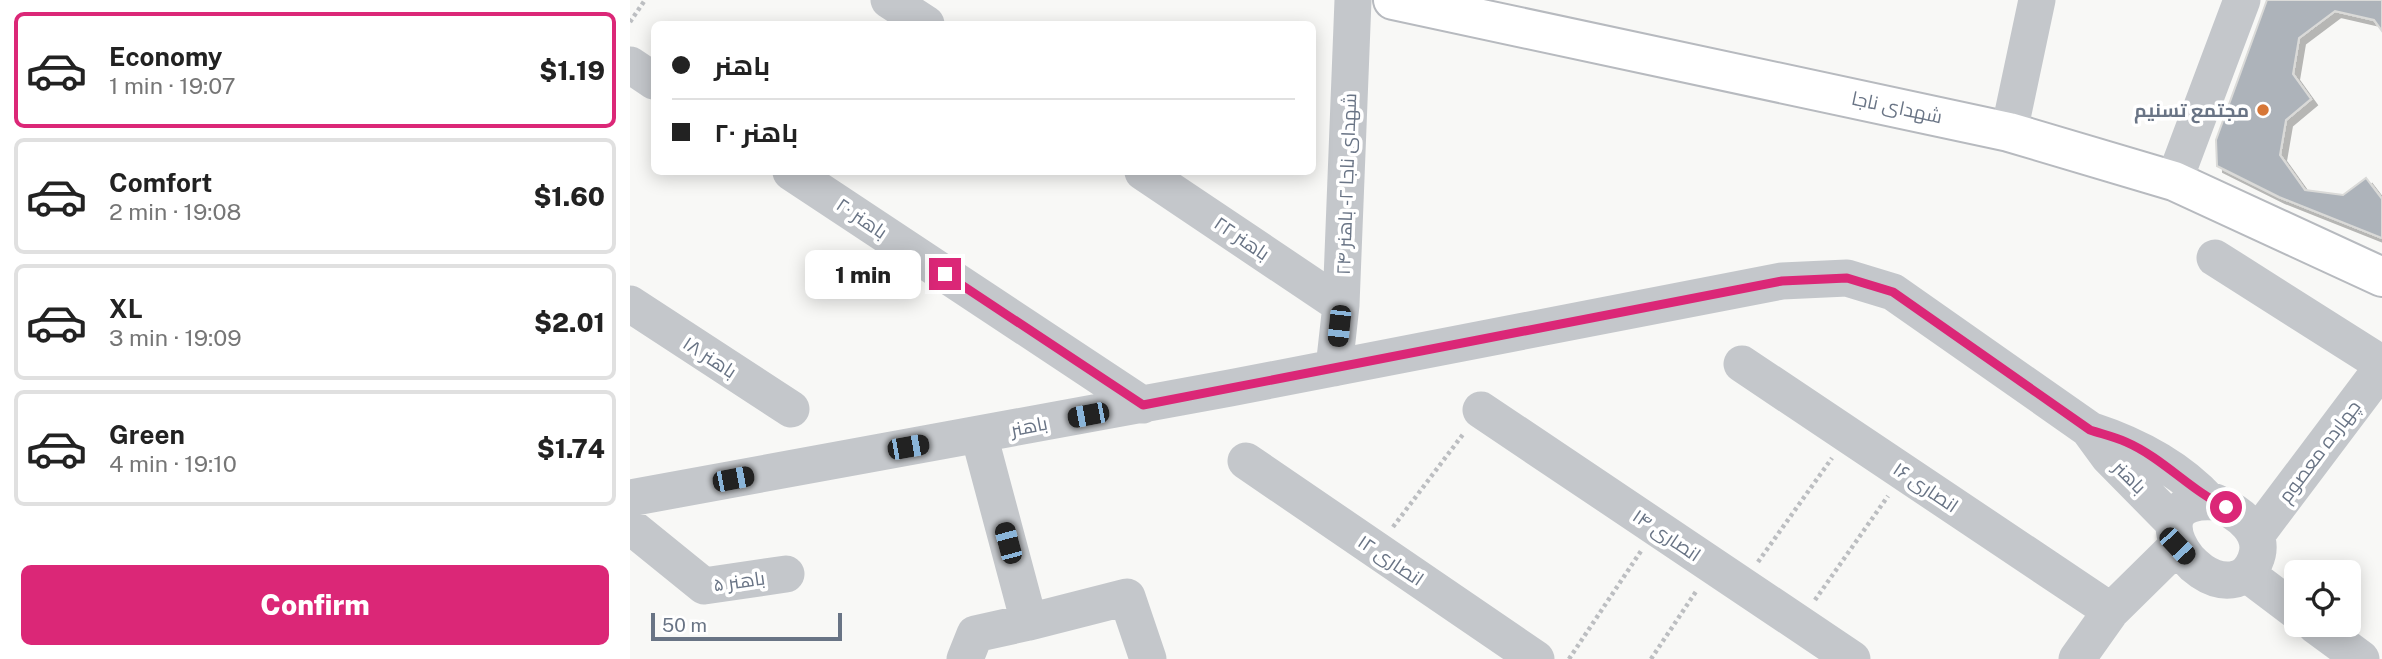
<!DOCTYPE html>
<meta charset="utf-8">
<style>
:root{--surface:#fff;--page:#f2f2f2;--text:#222;--muted:#767676;--line:#e0e0e0;--accent:#db2777}
body{margin:0;font-family:"Public Sans",Cairo,sans-serif;background:var(--page);color:var(--text);height:100vh;display:flex;flex-direction:column;font-size:26px;white-space:nowrap}
*{box-sizing:border-box;margin:0}
p{font-size:23px;color:var(--muted)}
.icon{flex:none;width:38px;height:38px;fill:none;stroke:currentColor;stroke-width:2;stroke-linecap:round;stroke-linejoin:round}
.map{position:relative;flex:1;overflow:hidden}
.details{display:flex;flex-direction:column;background:var(--surface);width:630px}
.details>*{flex:none}
.hud{position:absolute;left:21px;top:21px;width:665px;height:154px;border-radius:10px;box-shadow:0 4px 18px #0003;display:grid;align-content:center;height:154px;padding:0 21px;background:var(--surface)}
.controls{position:absolute;left:1654px;top:560px;display:grid;gap:14px}
.controls a{display:grid;place-items:center;width:77px;height:77px;border-radius:10px;background:var(--surface);box-shadow:0 4px 18px #0003;font-size:35px}
.scale{position:absolute;left:21px;bottom:18px;width:191px;box-sizing:border-box;padding-left:7px;border:4px solid #697485;border-top:0;font-size:19px;line-height:24px;white-space:nowrap;color:#697485;-webkit-text-stroke:5px #fff;paint-order:stroke}
.end{position:absolute;width:32px;height:32px;margin:-16px;border:9px solid #db2777;background:#fff;box-shadow:0 0 0 4px #fff}
.from{border-radius:50%}
.bubble{position:absolute;height:49px;border-radius:10px;background:var(--surface);box-shadow:0 4px 18px #0003;font-size:23px;font-weight:800;line-height:49px;text-align:center}
.car{position:absolute;width:21px;height:42px;margin:-21px -10px;border-radius:9px;box-shadow:0 0 5px 2px #0007;background:linear-gradient(#222 24%,#8ab4d8 0 40%,#222 0 76%,#8ab4d8 0 86%,#222 0)}
.hud b{display:flex;align-items:center;gap:24px;height:66px;font-size:26px}
.hud b+b{border-top:2px solid var(--line)}
.hud i{width:18px;height:18px;background:var(--text)}
ul{padding:12px 0 0;list-style:none}
li{display:flex;align-items:center;gap:21px;height:116px;margin:0 14px 10px;padding:0 7px;border:4px solid var(--line);border-radius:10px}
li div{flex:1}
li b{display:block;font-size:26px}
li em{font-style:normal;font-weight:800}
li.on{border-color:var(--accent)}
li>.icon{width:63px;height:63px;stroke-width:1.5}
.cta{display:flex;gap:14px;margin-top:auto;padding:14px 21px}
.cta a{flex:1;height:80px;border-radius:10px;background:var(--accent);color:#fff;font-size:28px;font-weight:800;line-height:80px;text-align:center}
main{display:flex;flex:1;min-height:0}
.map>svg:first-child{display:block}
.building{fill:#adb3ba;stroke:#dadad8;stroke-width:2;filter:url(#shadow)}
.lines{fill:none;stroke-linecap:round;stroke-linejoin:round}
.major-casing{stroke:#b7babf;stroke-width:42}
.path{stroke:#bcbec1;stroke-width:4.5;stroke-dasharray:3.5 3.5;stroke-linecap:butt}
.minor{stroke:#c4c7cb;stroke-width:37}
.major{stroke:#fff;stroke-width:38}
.route{stroke:#db2777;stroke-width:9}
.poi-dot{fill:#d77737;stroke:#fff;stroke-width:2.5}
.labels{text-anchor:middle;stroke-width:7;stroke-linejoin:round;paint-order:stroke}
.street-label{font-size:19px;fill:#697485;stroke:#fff}
.poi-label{font-size:19px;font-weight:bold;fill:#697485;stroke:#fff;text-anchor:end}
</style>
<main>
<section class="details">
<ul>
<li class="on"><svg class="icon" aria-label="car" viewBox="0 0 24 24"><path d="M5 17H2v-5l4-1 3-4h7l3 4 3 1v5h-3M9 17h6M6 11h13"/><circle cx="7" cy="17" r="2"/><circle cx="17" cy="17" r="2"/></svg><div><b>Economy</b><p>1 min · 19:07</p></div><em>$1.19</em></li>
<li><svg class="icon" aria-label="car" viewBox="0 0 24 24"><path d="M5 17H2v-5l4-1 3-4h7l3 4 3 1v5h-3M9 17h6M6 11h13"/><circle cx="7" cy="17" r="2"/><circle cx="17" cy="17" r="2"/></svg><div><b>Comfort</b><p>2 min · 19:08</p></div><em>$1.60</em></li>
<li><svg class="icon" aria-label="car" viewBox="0 0 24 24"><path d="M5 17H2v-5l4-1 3-4h7l3 4 3 1v5h-3M9 17h6M6 11h13"/><circle cx="7" cy="17" r="2"/><circle cx="17" cy="17" r="2"/></svg><div><b>XL</b><p>3 min · 19:09</p></div><em>$2.01</em></li>
<li><svg class="icon" aria-label="car" viewBox="0 0 24 24"><path d="M5 17H2v-5l4-1 3-4h7l3 4 3 1v5h-3M9 17h6M6 11h13"/><circle cx="7" cy="17" r="2"/><circle cx="17" cy="17" r="2"/></svg><div><b>Green</b><p>4 min · 19:10</p></div><em>$1.74</em></li>
</ul>
<div class="cta"><a>Confirm</a></div>
</section>
<div class="map">
<svg width="1752" height="659" viewBox="0 0 1752 659">
<defs>
<filter id="shadow"><feDropShadow dx="6" dy="6" stdDeviation="0" flood-color="#0004"/></filter>
</defs>
<rect width="100%" height="100%" fill="#f8f8f6"/>
<path class="building" d="M1637,0H1752V31L1744,20L1705,11L1669,38L1663,74L1681,99L1656,120L1650,155L1675,190L1713,195L1736,178L1752,199V238L1649,197L1587,166L1586,140Z"/>
<g class="lines">
<defs>
<path id="major" d="M763,0L1379,132L1544,181L1752,277"/>
</defs>
<use href="#major" class="major-casing"/>
<path class="path" d="M0,22L15,0
M763,527L834,433
M1128,562L1202,458
M1185,600L1258,496
M939,659L1011,551
M1021,659L1067,590"/>
<path class="minor" d="M259,0L296,24
M0,65L24,81
M1379,132L1407,0
M161,172L513,405
M513,172L711,305
M1544,181L1612,0
M1585,258L1752,364
M0,304L161,409
M1112,364L1481,611
M704,368L711,305L723,0
M851,410L1222,659
M1460,431L1479,457L1543,522
M616,461L906,659
M0,498L600,388L1152,281L1217,278L1263,292L1460,430C1503,444 1548,467 1579,501
M1585,502C1608,512 1638,532 1625,561C1621,570 1616,576 1606,579C1559,591 1505,496 1585,502Z
M0,526L74,586L156,574
M1627,534L1752,368
M1617,574L1666,611
M399,622L497,597L518,659
M1685,625L1731,659
M335,659L345,634L399,622L349,435
M1447,659L1481,611L1547,546"/>
<use href="#major" class="major"/>
</g>
<g class="lines">
<path class="route" d="M315,274L513,405L1152,281L1217,278L1263,292L1460,430C1472,434 1485,437 1496,442C1533,458 1561,491 1596,507"/>
</g>
<circle class="poi-dot" cx="1633" cy="110" r="7"/>
<g class="labels">
<g class="street-label">
<text transform="translate(1267 107) rotate(12)" y="7">شهدای ناجا</text>
<text transform="translate(716 184) rotate(-88)" y="7">شهدای ناجا ۲ - باهنر ۲۴</text>
<text transform="translate(232 218) rotate(34)" y="7">باهنر ۲۰</text>
<text transform="translate(612 238) rotate(34)" y="7">باهنر ۲۲</text>
<text transform="translate(80 357) rotate(33)" y="7">باهنر ۱۸</text>
<text transform="translate(399 426) rotate(-11)" y="7">باهنر</text>
<text transform="translate(1689 451) rotate(-53)" y="7">چهارده معصوم</text>
<text transform="translate(1500 477) rotate(45)" y="7">باهنر</text>
<text transform="translate(1296 487) rotate(34)" y="7">انصاری ۱۶</text>
<text transform="translate(1037 535) rotate(34)" y="7">انصاری ۱۴</text>
<text transform="translate(761 560) rotate(34)" y="7">انصاری ۱۲</text>
<text transform="translate(109 581) rotate(-8)" y="7">باهنر ۵</text>
</g>
<g class="poi-label">
<text x="1619" y="117">مجتمع تسنیم</text>
</g>
</g>
</svg>
<div class="controls">
<a><svg class="icon" aria-label="locate" viewBox="0 0 24 24"><circle cx="12" cy="12" r="6"/><path d="M12 2v4M12 18v4M2 12h4M18 12h4"/></svg></a>
</div>
<div class="scale">50 m</div>
<i class="end from" style="left:1596px;top:507px"></i>
<i class="end" style="left:315px;top:274px"></i>
<div class="bubble" style="left:175px;top:250px;width:116px">1 min</div>
<i class="car" style="left:709px;top:326px;rotate:186deg"></i>
<i class="car" style="left:458px;top:415px;rotate:259deg"></i>
<i class="car" style="left:278px;top:447px;rotate:80deg"></i>
<i class="car" style="left:103px;top:479px;rotate:79deg"></i>
<i class="car" style="left:378px;top:543px;rotate:345deg"></i>
<i class="car" style="left:1547px;top:546px;rotate:137deg"></i>
<div class="hud">
<b><i class="from"></i>باهنر</b>
<b><i></i>باهنر ۲۰</b>
</div>
</div>
</main>
